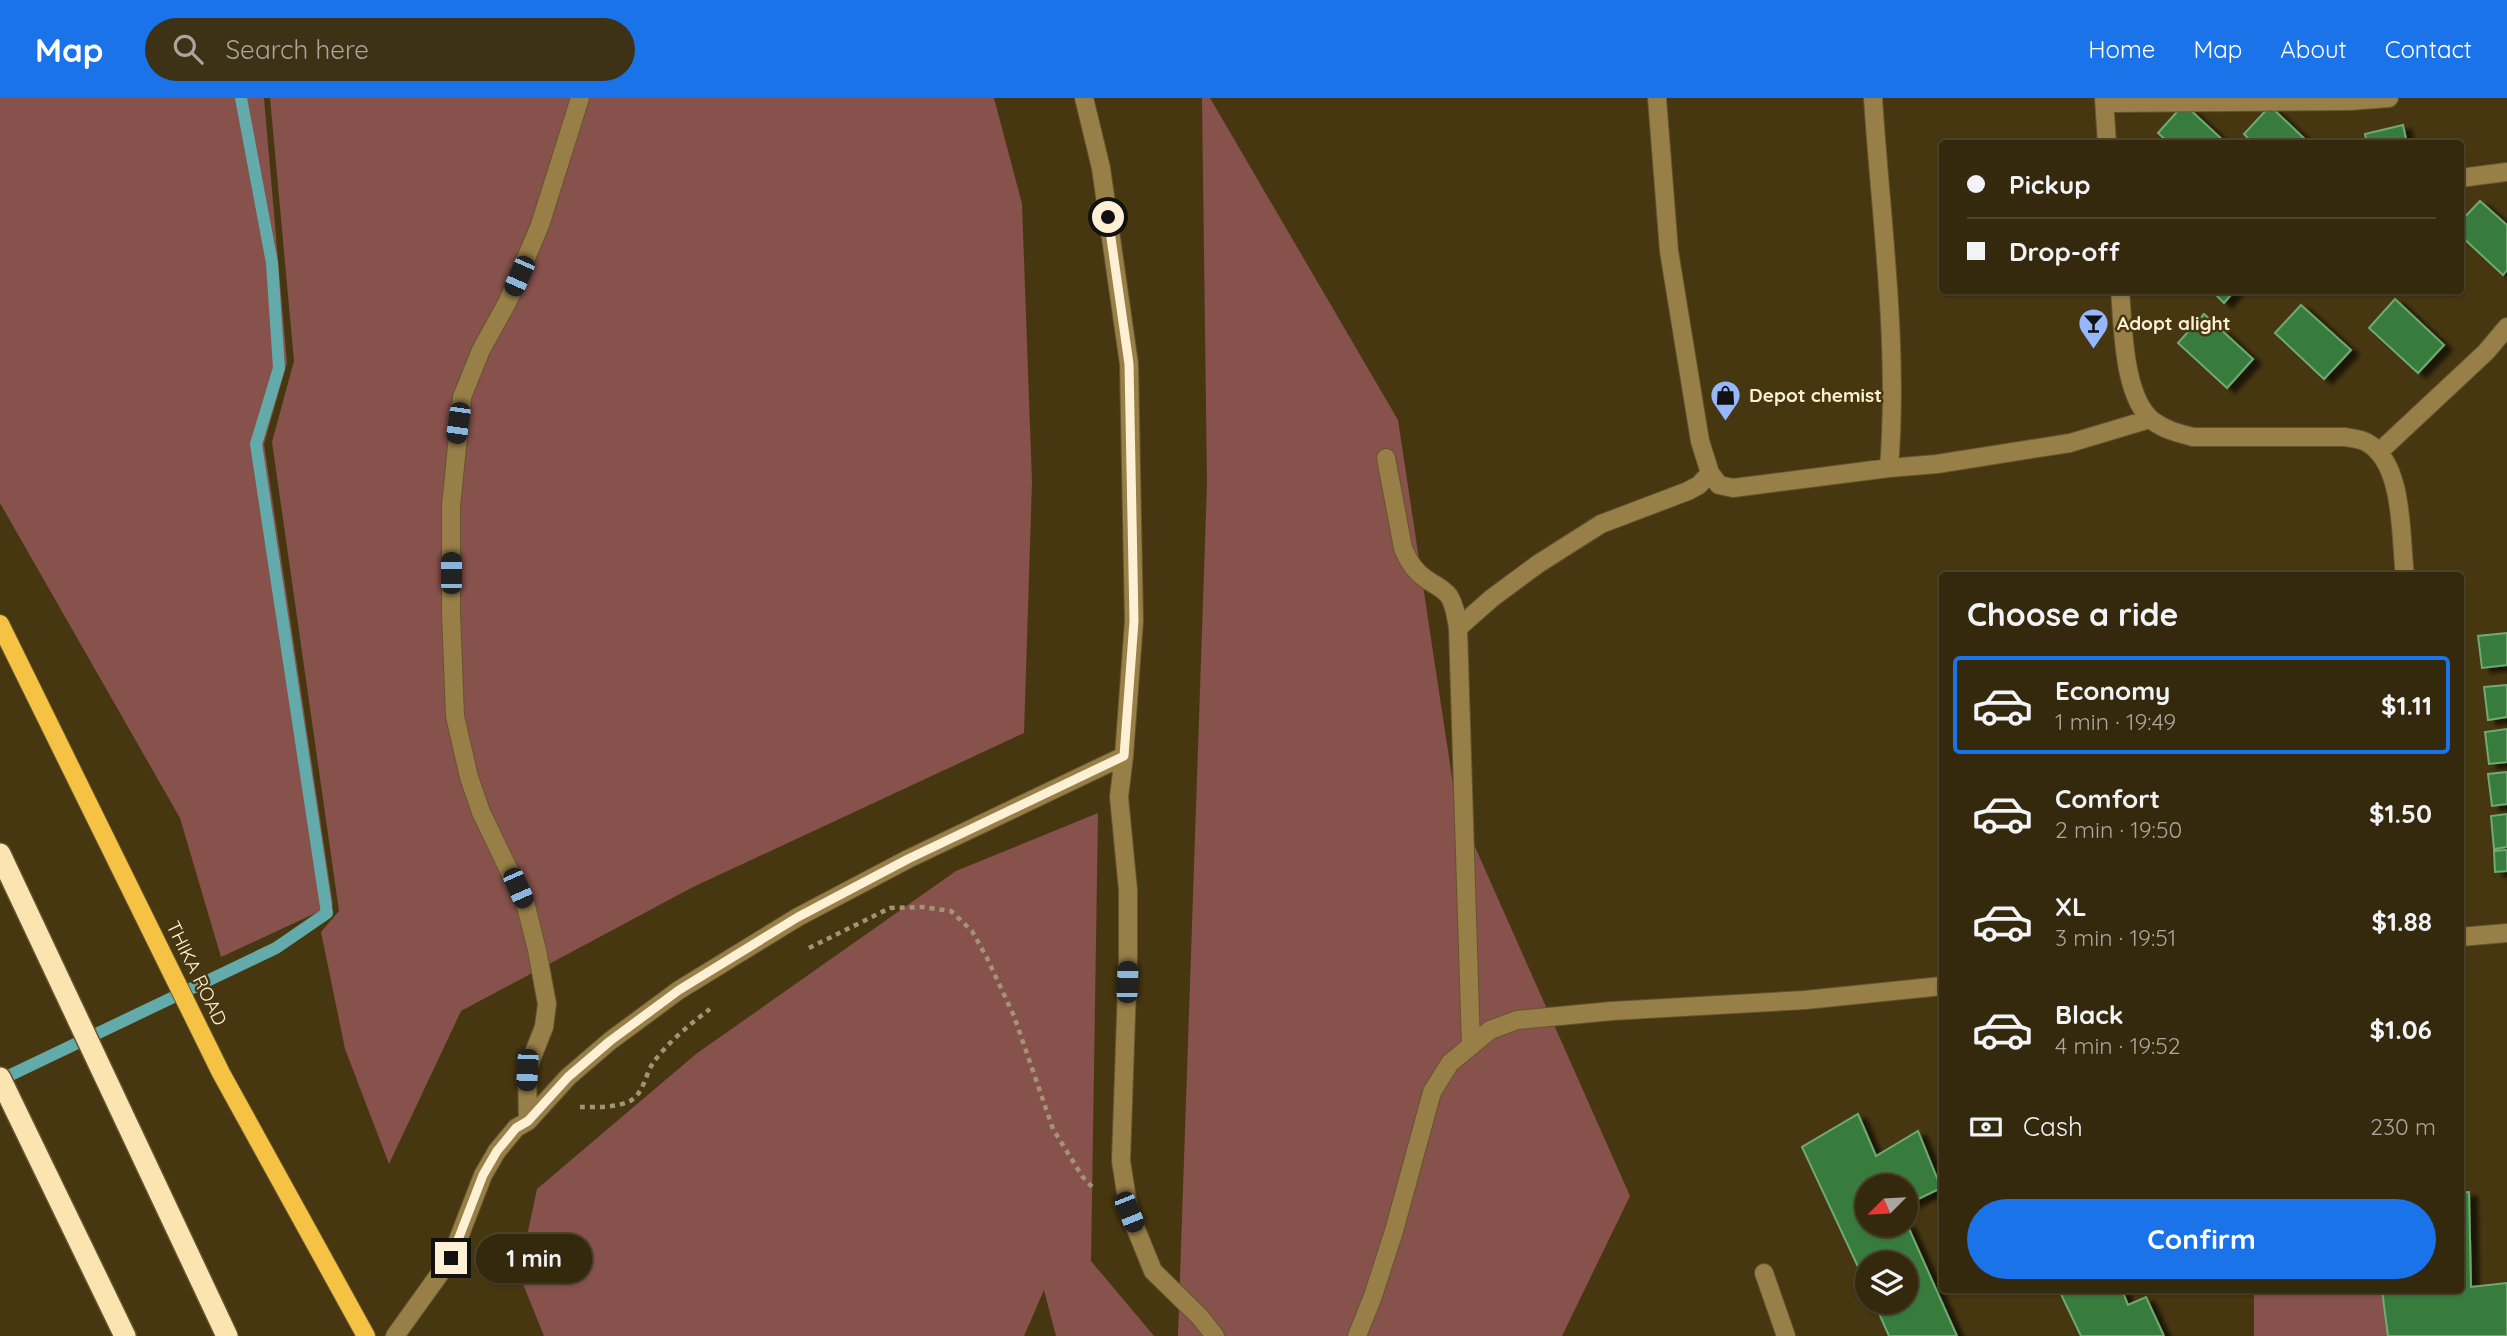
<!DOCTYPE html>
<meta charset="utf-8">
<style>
:root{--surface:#35290d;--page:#3d3116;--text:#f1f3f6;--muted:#aaa69d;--line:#4f452e;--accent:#1a73e8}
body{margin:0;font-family:Quicksand,sans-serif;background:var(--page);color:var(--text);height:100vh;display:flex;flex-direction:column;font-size:26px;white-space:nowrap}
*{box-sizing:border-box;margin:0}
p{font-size:23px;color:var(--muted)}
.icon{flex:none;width:38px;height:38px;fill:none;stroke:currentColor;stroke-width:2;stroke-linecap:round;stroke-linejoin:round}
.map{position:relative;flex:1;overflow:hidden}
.drawer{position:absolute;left:1939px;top:474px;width:525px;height:721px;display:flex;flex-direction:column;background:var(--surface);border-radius:7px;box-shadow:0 2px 5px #0004,0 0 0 2px var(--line)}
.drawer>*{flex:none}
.guide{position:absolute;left:1939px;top:42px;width:525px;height:154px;border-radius:7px;box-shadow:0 2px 5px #0004,0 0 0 2px var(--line);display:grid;align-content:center;height:154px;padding:0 28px;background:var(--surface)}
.needle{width:46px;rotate:246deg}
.buttons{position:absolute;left:1855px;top:1076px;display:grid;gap:14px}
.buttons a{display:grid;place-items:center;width:63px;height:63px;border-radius:50%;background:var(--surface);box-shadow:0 2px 5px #0004,0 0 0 2px var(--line);font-size:35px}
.end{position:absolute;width:32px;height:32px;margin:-16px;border:9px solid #fef0d5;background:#111;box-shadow:0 0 0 4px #111}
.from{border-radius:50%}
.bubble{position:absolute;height:49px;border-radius:24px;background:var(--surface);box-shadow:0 2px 5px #0004,0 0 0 2px var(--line);font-size:23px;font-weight:800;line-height:49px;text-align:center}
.car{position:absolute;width:21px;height:42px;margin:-21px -10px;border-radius:9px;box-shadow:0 0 5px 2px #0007;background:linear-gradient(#222 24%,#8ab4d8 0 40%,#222 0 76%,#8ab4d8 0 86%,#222 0)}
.guide b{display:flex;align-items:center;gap:24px;height:66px;font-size:26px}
.guide b+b{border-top:2px solid var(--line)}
.guide i{width:18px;height:18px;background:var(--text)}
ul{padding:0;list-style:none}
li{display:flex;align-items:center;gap:21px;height:98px;margin:0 14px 10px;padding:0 14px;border:4px solid transparent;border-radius:7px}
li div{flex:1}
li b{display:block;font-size:26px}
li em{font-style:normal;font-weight:800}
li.current{border-color:var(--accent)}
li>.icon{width:63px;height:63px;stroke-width:1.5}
h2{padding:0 28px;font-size:32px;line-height:84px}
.pay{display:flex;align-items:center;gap:18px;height:77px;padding:0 28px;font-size:26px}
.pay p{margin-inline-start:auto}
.action{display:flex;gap:14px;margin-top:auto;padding:14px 28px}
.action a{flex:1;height:80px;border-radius:42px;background:var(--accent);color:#fff;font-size:28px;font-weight:800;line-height:80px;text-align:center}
header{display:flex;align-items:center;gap:42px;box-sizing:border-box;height:98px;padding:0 35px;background:var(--accent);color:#fff}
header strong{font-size:33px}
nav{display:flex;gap:38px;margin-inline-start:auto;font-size:24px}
.search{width:490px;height:63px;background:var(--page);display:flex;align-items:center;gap:18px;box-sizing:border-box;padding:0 24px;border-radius:38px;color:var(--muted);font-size:26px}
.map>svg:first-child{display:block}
.green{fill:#87514c}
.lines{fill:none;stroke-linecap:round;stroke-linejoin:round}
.stream{stroke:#63aaaa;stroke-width:12}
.building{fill:#377b3e;stroke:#70a973;stroke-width:2;filter:url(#shadow)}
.minor-casing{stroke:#645530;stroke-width:20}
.major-casing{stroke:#645530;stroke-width:20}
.highway-casing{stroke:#645530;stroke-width:24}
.path{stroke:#a39474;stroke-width:4.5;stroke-dasharray:5 5;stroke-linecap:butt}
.minor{stroke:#987f48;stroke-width:18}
.major{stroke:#f6c243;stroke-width:18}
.highway{stroke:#fce4b1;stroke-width:21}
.route{stroke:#fef0d5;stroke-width:9}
.labels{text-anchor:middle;stroke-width:5;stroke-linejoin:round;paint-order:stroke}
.poi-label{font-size:19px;font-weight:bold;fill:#fef0d5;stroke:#473711;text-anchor:start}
.street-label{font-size:19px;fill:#fef0d5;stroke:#473711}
</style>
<header>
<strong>Map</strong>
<div class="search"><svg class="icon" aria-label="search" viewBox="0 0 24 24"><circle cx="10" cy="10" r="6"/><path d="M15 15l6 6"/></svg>Search here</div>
<nav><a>Home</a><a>Map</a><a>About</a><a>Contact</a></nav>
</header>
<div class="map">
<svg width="2507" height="1238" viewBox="0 0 2507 1238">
<defs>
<filter id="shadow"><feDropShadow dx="8" dy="4.5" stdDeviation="2" flood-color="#0009"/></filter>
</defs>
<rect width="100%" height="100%" fill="#473711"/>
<path class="green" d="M0,0H264L287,265L264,346L333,807L221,859L180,720L0,405Z
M270,0H994L1022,106L1032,384L1024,635L693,789L461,913L389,1066L345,951L321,834L339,813L272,344L294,263Z
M1202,0H1210L1398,322L1456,706L1630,1098L1562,1238H1178L1207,386Z
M1098,715L1091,1163L1154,1238H1056L1044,1192L1024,1238H544L519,1176L537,1091L696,956L956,773Z
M2254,1192H2404L2408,1238H2254Z"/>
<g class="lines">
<path class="stream" d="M0,982L276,850L327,815L256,346L279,270L272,165L241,0"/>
</g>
<path class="building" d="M2184,6L2227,46H2170L2158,35Z
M2270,8L2310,46H2253L2244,36Z
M2403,27L2407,46H2367L2365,36Z
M2480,103L2507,127V172L2503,177L2460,137V124Z
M2211,192H2235L2224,205Z
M2395,201L2444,247L2418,275L2369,230Z
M2301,207L2351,252L2324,281L2275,235Z
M2204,216L2253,261L2227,290L2178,245Z
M2507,535V567L2482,570L2478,538Z
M2507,587V619L2488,622L2484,589Z
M2507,631V664L2489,666L2485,634Z
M2507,674V706L2492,708L2488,676Z
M2507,716V749L2494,751L2491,718Z
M2507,752V773L2495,774L2494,753Z
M1858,1016L1876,1058L1918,1033L1941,1090L1906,1107V1088H1867V1127H1906V1124L1957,1238H1889L1874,1204H1906V1166H1867V1188L1802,1049Z
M2469,1094L2471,1189L2507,1185V1238H2388L2382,1192H2460V1095Z
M2059,1192H2122L2128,1207L2146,1199L2164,1238H2081Z"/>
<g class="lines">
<defs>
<path id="minor" d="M1657,0L1669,153L1700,343L1710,375L1719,387L1733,390L1889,370L1937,366L2070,345L2150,321
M1873,0C1881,123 1899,247 1889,370
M2104,0L2107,46
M2105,5L2349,3L2389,0
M2460,80L2507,74
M2120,192C2123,227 2123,300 2153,323C2165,332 2178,335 2193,339H2345C2351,340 2361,341 2366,344C2405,365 2400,440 2405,478
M2379,354L2486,254L2507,229
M1386,360L1403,450C1408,463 1414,473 1426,481C1434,487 1442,489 1449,498C1455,507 1456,519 1458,530L1471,948
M1458,530L1492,500L1538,466L1601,426L1688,393L1699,387L1710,375
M1124,658L1119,699L1128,792V859L1121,1063L1129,1114L1153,1173L1200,1219L1215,1238
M2460,839L2507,835
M528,1023L527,972L544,929L547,906L537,852L526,808L481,714L469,679L455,618L451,515V408L462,299L481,252L508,203L540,127L580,0
M1764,1175L1786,1238
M395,1238L451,1160L483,1077L497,1053L516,1030L528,1023L568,979L610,943L679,892L798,819L908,761L1124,658L1134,523L1129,266L1101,70L1084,0
M1357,1238L1373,1198L1394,1133L1432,994L1450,965L1490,932L1517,922L1612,913L1805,902L1942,888"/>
<path id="major" d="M0,526L221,975L366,1238"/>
<path id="highway" d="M0,756L227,1238
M0,980L125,1238"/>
</defs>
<use href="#minor" class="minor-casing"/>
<use href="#major" class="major-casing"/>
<use href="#highway" class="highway-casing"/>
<path class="path" d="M809,850L890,810L922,809L951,813L972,833L987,860L1014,918L1053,1031L1082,1078L1094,1091
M580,1009C595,1009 616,1010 630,1003C644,995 645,977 653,965C667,945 690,926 710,911"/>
<use href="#minor" class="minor"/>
<use href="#major" class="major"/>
<use href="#highway" class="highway"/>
</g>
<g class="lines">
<path class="route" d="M451,1160L483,1077L497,1053L516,1030L528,1023L568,979L610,943L679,892L798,819L908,761L1124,658L1134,523L1129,266L1108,119"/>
</g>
<defs>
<symbol id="bar-pin" viewBox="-11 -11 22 30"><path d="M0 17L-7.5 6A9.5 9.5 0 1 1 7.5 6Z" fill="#96b6fd" stroke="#473711"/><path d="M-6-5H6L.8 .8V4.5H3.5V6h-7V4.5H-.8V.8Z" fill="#111"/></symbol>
<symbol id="shop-pin" viewBox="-11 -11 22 30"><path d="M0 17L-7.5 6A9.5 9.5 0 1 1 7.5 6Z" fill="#96b6fd" stroke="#473711"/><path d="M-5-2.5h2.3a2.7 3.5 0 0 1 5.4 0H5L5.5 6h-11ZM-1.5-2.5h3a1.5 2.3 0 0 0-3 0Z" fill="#111"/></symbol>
</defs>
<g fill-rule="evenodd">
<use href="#bar-pin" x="2076" y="208" width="35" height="47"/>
<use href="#shop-pin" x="1708" y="280" width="35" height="47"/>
</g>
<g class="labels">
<g class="poi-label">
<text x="2117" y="232">Adopt alight</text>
<text x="1749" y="304">Depot chemist</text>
</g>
<g class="street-label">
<text transform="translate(197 875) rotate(64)" y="7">THIKA ROAD</text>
</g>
</g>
</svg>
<div class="buttons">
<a><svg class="needle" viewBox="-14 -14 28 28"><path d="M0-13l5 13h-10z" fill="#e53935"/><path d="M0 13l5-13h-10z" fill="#aaa69d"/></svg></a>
<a><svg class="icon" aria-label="layers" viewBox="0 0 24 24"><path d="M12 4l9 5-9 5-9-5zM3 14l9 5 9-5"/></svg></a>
</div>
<i class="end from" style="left:1108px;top:119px"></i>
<i class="end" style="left:451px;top:1160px"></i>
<div class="bubble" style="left:476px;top:1136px;width:116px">1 min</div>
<i class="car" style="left:519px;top:178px;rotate:204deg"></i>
<i class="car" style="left:458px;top:325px;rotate:188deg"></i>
<i class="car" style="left:451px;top:475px;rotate:0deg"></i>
<i class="car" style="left:518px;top:790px;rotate:156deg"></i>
<i class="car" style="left:1127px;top:884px;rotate:2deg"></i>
<i class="car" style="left:527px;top:972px;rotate:183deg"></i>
<i class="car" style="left:1129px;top:1114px;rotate:158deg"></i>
<div class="guide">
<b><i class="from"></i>Pickup</b>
<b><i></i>Drop-off</b>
</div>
<section class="drawer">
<h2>Choose a ride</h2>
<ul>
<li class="current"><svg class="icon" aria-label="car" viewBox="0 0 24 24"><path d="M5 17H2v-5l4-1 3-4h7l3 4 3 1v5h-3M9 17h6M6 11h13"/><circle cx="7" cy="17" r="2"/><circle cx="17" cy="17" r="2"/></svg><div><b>Economy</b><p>1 min · 19:49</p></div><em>$1.11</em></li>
<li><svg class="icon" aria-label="car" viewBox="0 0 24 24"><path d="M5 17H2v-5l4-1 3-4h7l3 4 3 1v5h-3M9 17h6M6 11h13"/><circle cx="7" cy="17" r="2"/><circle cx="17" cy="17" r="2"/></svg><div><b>Comfort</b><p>2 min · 19:50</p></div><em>$1.50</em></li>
<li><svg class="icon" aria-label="car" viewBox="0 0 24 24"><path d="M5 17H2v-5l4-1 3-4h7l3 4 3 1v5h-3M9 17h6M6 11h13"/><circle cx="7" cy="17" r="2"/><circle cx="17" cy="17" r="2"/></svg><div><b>XL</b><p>3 min · 19:51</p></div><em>$1.88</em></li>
<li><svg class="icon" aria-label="car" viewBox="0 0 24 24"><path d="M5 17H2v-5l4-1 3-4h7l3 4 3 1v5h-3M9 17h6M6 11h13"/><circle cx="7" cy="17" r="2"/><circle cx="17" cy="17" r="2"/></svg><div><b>Black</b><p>4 min · 19:52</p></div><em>$1.06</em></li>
</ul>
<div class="pay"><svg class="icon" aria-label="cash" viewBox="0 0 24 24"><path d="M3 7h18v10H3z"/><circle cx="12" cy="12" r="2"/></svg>Cash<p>230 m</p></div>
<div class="action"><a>Confirm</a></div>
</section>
</div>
